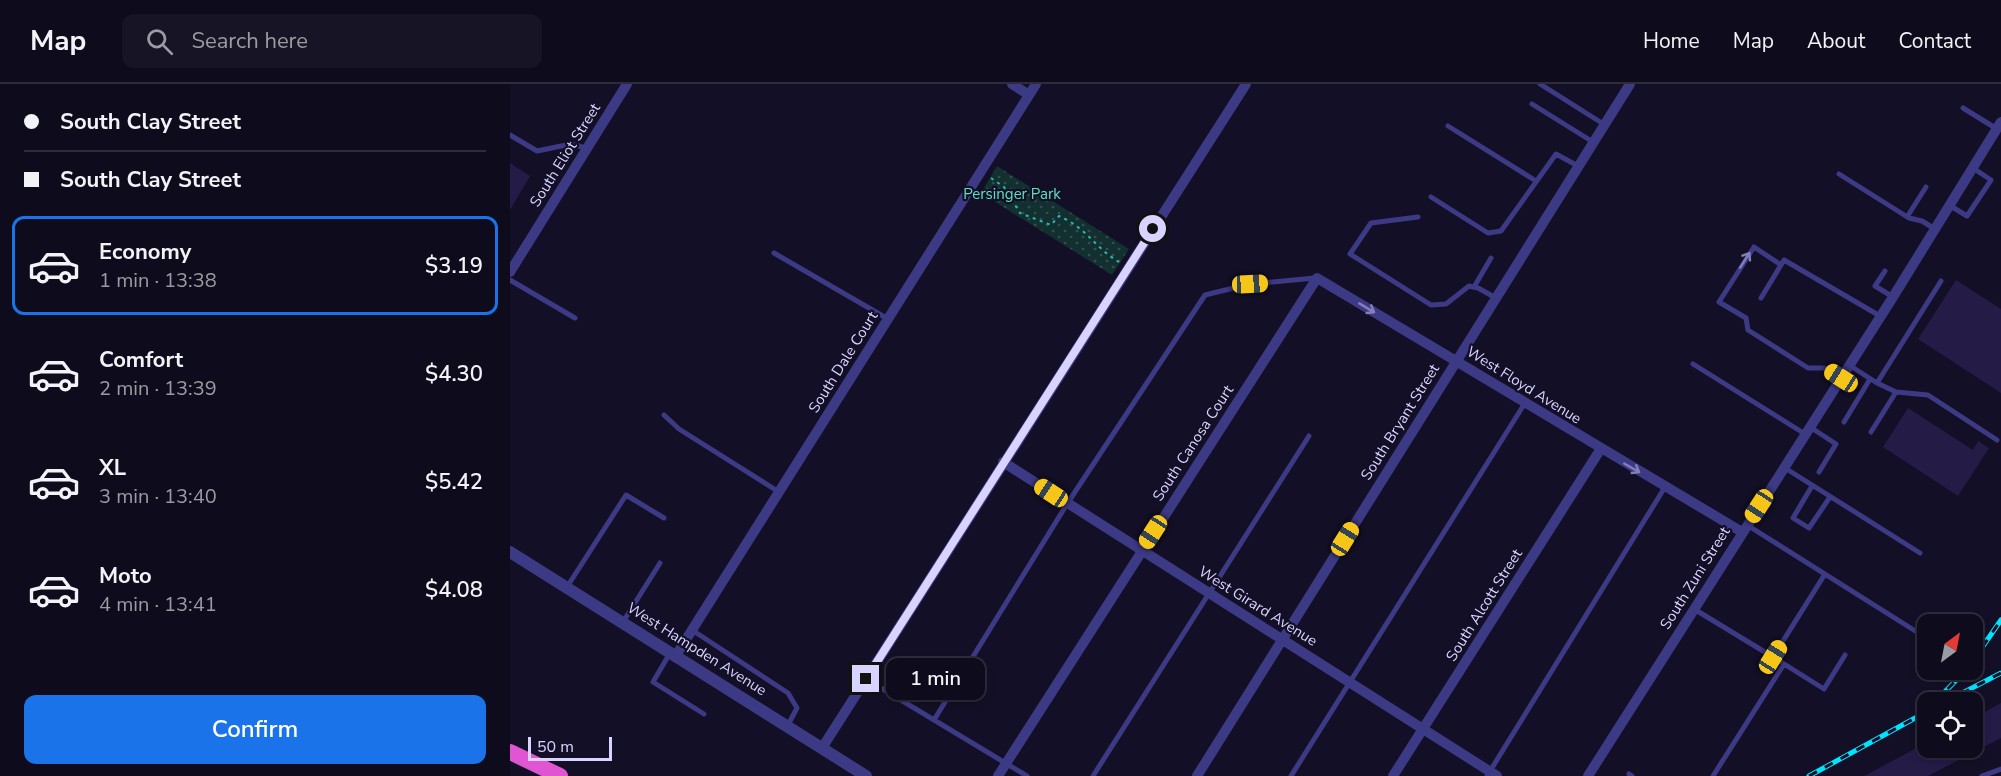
<!DOCTYPE html>
<meta charset="utf-8">
<style>
:root{--surface:#0e0b1c;--page:#171425;--text:#f1f3f6;--muted:#9b9ba3;--line:#2e2b3b;--accent:#1a73e8}
body{margin:0;font-family:"Nunito Sans",sans-serif;background:var(--page);color:var(--text);height:100vh;display:flex;flex-direction:column;font-size:22px;white-space:nowrap}
*{box-sizing:border-box;margin:0}
p{font-size:20px;color:var(--muted)}
.icon{flex:none;width:33px;height:33px;fill:none;stroke:currentColor;stroke-width:2;stroke-linecap:round;stroke-linejoin:round}
.map{position:relative;flex:1;overflow:hidden}
.side{display:flex;flex-direction:column;background:var(--surface);width:510px}
.side>*{flex:none}
.top-card{display:grid;align-content:center;height:132px;padding:0 24px;background:var(--surface)}
.needle{width:39px;rotate:32deg}
.buttons{position:absolute;left:1407px;top:530px;display:grid;gap:12px}
.buttons a{display:grid;place-items:center;width:66px;height:66px;border-radius:12px;background:var(--surface);box-shadow:0 3px 9px #0003,0 0 0 2px var(--line);font-size:30px}
.scale{position:absolute;left:18px;bottom:15px;width:84px;box-sizing:border-box;padding-left:6px;border:3px solid #d9d4ff;border-top:0;font-size:16px;line-height:21px;white-space:nowrap;color:#d9d4ff;-webkit-text-stroke:4px #130f26;paint-order:stroke}
.end{position:absolute;width:27px;height:27px;margin:-14px;border:8px solid #d9d4ff;background:#111;box-shadow:0 0 0 3px #111}
.from{border-radius:50%}
.bubble{position:absolute;height:42px;border-radius:12px;background:var(--surface);box-shadow:0 3px 9px #0003,0 0 0 2px var(--line);font-size:20px;font-weight:600;line-height:42px;text-align:center}
.car{position:absolute;width:18px;height:36px;margin:-18px -9px;border-radius:8px;box-shadow:0 0 4px 2px #0007;background:linear-gradient(#f5c518 24%,#345 0 40%,#f5c518 0 76%,#345 0 86%,#f5c518 0)}
.top-card b{display:flex;align-items:center;gap:21px;height:57px;font-size:22px}
.top-card b+b{border-top:2px solid var(--line)}
.top-card i{width:15px;height:15px;background:var(--text)}
ul{padding:0;list-style:none}
li{display:flex;align-items:center;gap:18px;height:99px;margin:0 12px 9px;padding:0 12px;border:3px solid transparent;border-radius:12px}
li div{flex:1}
li b{display:block;font-size:22px}
li em{font-style:normal;font-weight:600}
li.active{border-color:var(--accent)}
li>.icon{width:54px;height:54px;stroke-width:1.5}
.button{display:flex;gap:12px;margin-top:auto;padding:12px 24px}
.button a{flex:1;height:69px;border-radius:12px;background:var(--accent);color:#fff;font-size:24px;font-weight:600;line-height:69px;text-align:center}
header{display:flex;align-items:center;gap:36px;box-sizing:border-box;height:84px;padding:0 30px;background:var(--surface);border-bottom:2px solid var(--line)}
header strong{font-size:28px}
nav{display:flex;gap:33px;margin-inline-start:auto;font-size:21px}
.search{width:420px;height:54px;background:var(--page);display:flex;align-items:center;gap:15px;box-sizing:border-box;padding:0 21px;border-radius:12px;color:var(--muted);font-size:22px}
main{display:flex;flex:1;min-height:0}
.map>svg:first-child{display:block}
.green{fill:url(#green-dots)}
.building{fill:#241b47}
.lines{fill:none;stroke-linecap:round;stroke-linejoin:round}
.path{stroke:#2fb8b0;stroke-width:2;stroke-dasharray:3 4.5;stroke-linecap:butt}
.service{stroke:#3d3a85;stroke-width:5}
.minor{stroke:#3d3a85;stroke-width:10}
.tertiary{stroke:#3d3a85;stroke-width:12}
.trunk{stroke:#e055d1;stroke-width:16}
.rail-casing{stroke:#00e5ff;stroke-width:5}
.rail{stroke:#130f26;stroke-width:3;stroke-dasharray:9;stroke-linecap:butt}
.oneway{stroke:#837fbc}
.route{stroke:#d9d4ff;stroke-width:8}
.labels{text-anchor:middle;stroke-width:4.5;stroke-linejoin:round;paint-order:stroke}
.street-label{font-size:15px;fill:#d9d4ff;stroke:#130f26}
.park-label{font-size:15px;fill:#5fe0c0;stroke:#130f26}
</style>
<header>
<strong>Map</strong>
<div class="search"><svg class="icon" aria-label="search" viewBox="0 0 24 24"><circle cx="10" cy="10" r="6"/><path d="M15 15l6 6"/></svg>Search here</div>
<nav><a>Home</a><a>Map</a><a>About</a><a>Contact</a></nav>
</header>
<main>
<section class="side">
<div class="top-card">
<b><i class="from"></i>South Clay Street</b>
<b><i></i>South Clay Street</b>
</div>
<ul>
<li class="active"><svg class="icon" aria-label="car" viewBox="0 0 24 24"><path d="M5 17H2v-5l4-1 3-4h7l3 4 3 1v5h-3M9 17h6M6 11h13"/><circle cx="7" cy="17" r="2"/><circle cx="17" cy="17" r="2"/></svg><div><b>Economy</b><p>1 min · 13:38</p></div><em>$3.19</em></li>
<li><svg class="icon" aria-label="car" viewBox="0 0 24 24"><path d="M5 17H2v-5l4-1 3-4h7l3 4 3 1v5h-3M9 17h6M6 11h13"/><circle cx="7" cy="17" r="2"/><circle cx="17" cy="17" r="2"/></svg><div><b>Comfort</b><p>2 min · 13:39</p></div><em>$4.30</em></li>
<li><svg class="icon" aria-label="car" viewBox="0 0 24 24"><path d="M5 17H2v-5l4-1 3-4h7l3 4 3 1v5h-3M9 17h6M6 11h13"/><circle cx="7" cy="17" r="2"/><circle cx="17" cy="17" r="2"/></svg><div><b>XL</b><p>3 min · 13:40</p></div><em>$5.42</em></li>
<li><svg class="icon" aria-label="car" viewBox="0 0 24 24"><path d="M5 17H2v-5l4-1 3-4h7l3 4 3 1v5h-3M9 17h6M6 11h13"/><circle cx="7" cy="17" r="2"/><circle cx="17" cy="17" r="2"/></svg><div><b>Moto</b><p>4 min · 13:41</p></div><em>$4.08</em></li>
</ul>
<div class="button"><a>Confirm</a></div>
</section>
<div class="map">
<svg width="1491" height="692" viewBox="0 0 1491 692">
<defs>
<pattern id="green-dots" width="8" height="8" patternUnits="userSpaceOnUse" patternTransform="scale(1.5)"><rect width="8" height="8" fill="#12302f"/><path d="M2 2h.1M6 6h.1" fill="none" stroke="#344d4e" stroke-width="1.8" stroke-linecap="round"/></pattern>
</defs>
<rect width="100%" height="100%" fill="#130f26"/>
<path class="green" d="M487,82L619,165L602,191L471,109Z"/>
<path class="building" d="M0,79L20,92L0,126Z
M1446,196L1491,225V309L1408,255Z
M1398,324L1463,366L1468,357L1479,364L1448,412L1373,363Z
M1491,619V654L1418,692H1354L1418,658V663H1462V635Z"/>
<g class="lines">
<path class="path" d="M481,94L494,103L510,129L541,141L549,132C577,144 585,164 609,178"/>
<path class="service" d="M1030,0L1095,41
M1022,20L1083,58
M1453,24L1487,45
M938,42L1026,97
M0,51L27,67L61,60L76,64
M1329,90L1399,134L1412,137L1425,145
M921,113L978,149L991,147L1046,70L1068,82
M1439,121L1457,132L1481,96L1463,84
M908,133L861,139L840,170L921,221L936,220L959,202L968,204L986,214
M1397,133L1416,103
M264,169L378,235
M1271,181L1244,163L1209,218L1236,234L1238,246L1298,284H1315L1331,294
M1375,187L1365,202L1383,213
M0,196L65,234
M964,203L981,174
M1251,214L1274,176L1370,232
M1183,280L1295,350
M1339,281L1367,299L1431,197
M1367,299L1386,308L1418,311L1487,356
M154,331L169,345L269,408
M1334,338L1360,295
M1300,343L1326,360L1309,388
M1361,348L1386,308
M1275,384L1410,469
M1302,402L1283,434L1299,444L1320,413
M1237,441L1418,555
M57,503L116,411L154,434
M1184,525L1263,573L1315,490
M113,538L150,479
M182,546L278,609L287,624L278,641
M160,569L143,598L194,630
M1263,573L1314,605L1335,571
M356,595L517,692
M424,636L557,420L695,211L740,200L805,194
M1119,690L1122,692
M583,692L799,352
M781,692L1015,319
M977,692L1155,403
M1203,692L1274,580
M1472,692L1491,685"/>
<path class="minor" d="M502,0L519,11
M0,188L117,0
M493,378L987,692
M165,573L526,0
M312,664L736,0
M488,692L807,194L1232,448
M687,692L1120,0
M883,692L1090,366
M1078,692L1383,213L1491,38"/>
<path class="tertiary" d="M0,468L356,692"/>
<path class="trunk" d="M0,668L50,692"/>
<defs>
<path id="rail" d="M1462,578L1491,536
M1425,618L1457,585
M1435,618L1491,589
M1299,692L1418,627"/>
</defs>
<use href="#rail" class="rail-casing"/>
<use href="#rail" class="rail"/>
</g>
<defs><path id="oneway-shaft" d="M-6 0H5M1.5-3L5.5 0L1.5 3" fill="none" stroke-width="1.6" stroke-linecap="round" stroke-linejoin="round" transform="scale(1.5)"/></defs>
<g class="oneway">
<use href="#oneway-shaft" transform="translate(1235 176) rotate(-58)"/>
<use href="#oneway-shaft" transform="translate(857 224) rotate(31)"/>
<use href="#oneway-shaft" transform="translate(1122 384) rotate(30)"/>
</g>
<g class="lines">
<path class="route" d="M356,595L643,145"/>
</g>
<g class="labels">
<g class="street-label">
<text transform="translate(55 71) rotate(-58)" y="5">South Eliot Street</text>
<text transform="translate(333 278) rotate(-58)" y="5">South Dale Court</text>
<text transform="translate(1014 301) rotate(32)" y="5">West Floyd Avenue</text>
<text transform="translate(890 338) rotate(-58)" y="5">South Bryant Street</text>
<text transform="translate(683 359) rotate(-57)" y="5">South Canosa Court</text>
<text transform="translate(1185 494) rotate(-58)" y="5">South Zuni Street</text>
<text transform="translate(974 521) rotate(-58)" y="5">South Alcott Street</text>
<text transform="translate(748 522) rotate(32)" y="5">West Girard Avenue</text>
<text transform="translate(187 565) rotate(32)" y="5">West Hampden Avenue</text>
</g>
<g class="park-label">
<text x="502" y="115">Persinger Park</text>
</g>
</g>
</svg>
<div class="buttons">
<a><svg class="needle" viewBox="-14 -14 28 28"><path d="M0-13l5 13h-10z" fill="#e53935"/><path d="M0 13l5-13h-10z" fill="#9b9ba3"/></svg></a>
<a><svg class="icon" aria-label="locate" viewBox="0 0 24 24"><circle cx="12" cy="12" r="6"/><path d="M12 2v4M12 18v4M2 12h4M18 12h4"/></svg></a>
</div>
<div class="scale">50 m</div>
<i class="end from" style="left:643px;top:145px"></i>
<i class="end" style="left:356px;top:595px"></i>
<div class="bubble" style="left:376px;top:574px;width:99px">1 min</div>
<i class="car" style="left:740px;top:200px;rotate:87deg"></i>
<i class="car" style="left:1331px;top:294px;rotate:302deg"></i>
<i class="car" style="left:541px;top:409px;rotate:303deg"></i>
<i class="car" style="left:1249px;top:422px;rotate:213deg"></i>
<i class="car" style="left:643px;top:448px;rotate:213deg"></i>
<i class="car" style="left:835px;top:455px;rotate:32deg"></i>
<i class="car" style="left:1263px;top:573px;rotate:32deg"></i>
</div>
</main>
